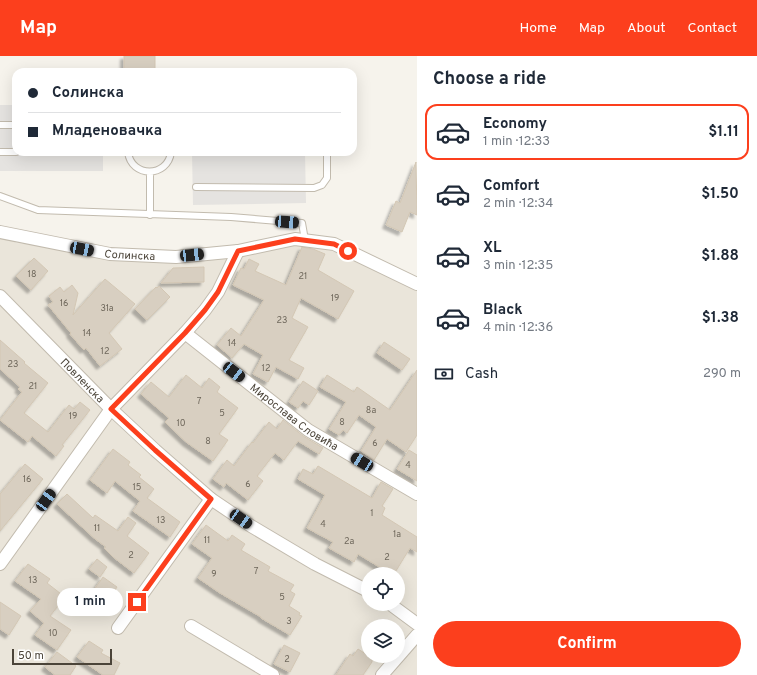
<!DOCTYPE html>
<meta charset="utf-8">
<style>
:root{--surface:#fff;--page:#f6f6f7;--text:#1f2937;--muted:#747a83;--line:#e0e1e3;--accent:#fc3f1d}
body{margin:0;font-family:Overpass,sans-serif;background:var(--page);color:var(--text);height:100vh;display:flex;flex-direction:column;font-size:15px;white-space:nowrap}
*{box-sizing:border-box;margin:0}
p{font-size:13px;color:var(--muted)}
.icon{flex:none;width:22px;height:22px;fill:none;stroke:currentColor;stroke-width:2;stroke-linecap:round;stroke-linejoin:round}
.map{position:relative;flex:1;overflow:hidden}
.drawer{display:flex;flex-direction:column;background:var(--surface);width:340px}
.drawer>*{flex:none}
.guide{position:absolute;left:12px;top:12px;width:345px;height:88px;border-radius:12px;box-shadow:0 4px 16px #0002;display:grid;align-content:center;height:88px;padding:0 16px;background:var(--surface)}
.tools{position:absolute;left:361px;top:511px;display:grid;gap:8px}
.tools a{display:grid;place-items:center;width:44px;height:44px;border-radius:50%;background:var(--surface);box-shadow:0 4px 16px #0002;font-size:20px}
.scale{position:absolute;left:12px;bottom:10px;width:100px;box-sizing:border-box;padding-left:4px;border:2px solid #4b4439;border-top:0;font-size:11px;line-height:14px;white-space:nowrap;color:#4b4439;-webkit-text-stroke:3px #fff;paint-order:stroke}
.end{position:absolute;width:18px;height:18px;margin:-9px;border:5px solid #fc3f1d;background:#fff;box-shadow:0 0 0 2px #fff}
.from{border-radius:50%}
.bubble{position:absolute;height:28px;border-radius:14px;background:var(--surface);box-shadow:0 4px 16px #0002;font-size:13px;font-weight:700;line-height:28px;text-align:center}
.car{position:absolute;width:12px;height:24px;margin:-12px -6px;border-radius:5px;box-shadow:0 0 3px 1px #0007;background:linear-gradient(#222 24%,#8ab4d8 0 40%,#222 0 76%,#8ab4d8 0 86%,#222 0)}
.guide b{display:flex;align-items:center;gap:14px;height:38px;font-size:15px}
.guide b+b{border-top:1px solid var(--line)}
.guide i{width:10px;height:10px;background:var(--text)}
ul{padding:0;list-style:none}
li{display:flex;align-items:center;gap:12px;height:56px;margin:0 8px 6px;padding:0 8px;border:2px solid transparent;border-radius:12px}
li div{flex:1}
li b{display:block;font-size:15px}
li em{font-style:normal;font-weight:700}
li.active{border-color:var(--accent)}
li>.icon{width:36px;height:36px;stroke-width:1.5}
h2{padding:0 16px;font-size:18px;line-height:48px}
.pay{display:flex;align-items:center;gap:10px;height:44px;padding:0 16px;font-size:15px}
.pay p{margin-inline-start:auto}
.cta{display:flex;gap:8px;margin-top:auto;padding:8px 16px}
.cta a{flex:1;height:46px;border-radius:24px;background:var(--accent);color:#fff;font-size:16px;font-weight:700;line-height:46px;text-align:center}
header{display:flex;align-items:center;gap:24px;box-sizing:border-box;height:56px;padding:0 20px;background:var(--accent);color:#fff}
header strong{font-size:19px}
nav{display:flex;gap:22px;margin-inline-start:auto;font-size:14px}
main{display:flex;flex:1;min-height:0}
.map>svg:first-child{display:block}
.residential{fill:#eae5da;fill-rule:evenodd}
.parking{fill:#e5e3e0}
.building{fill:#d8cfc1;stroke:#d3c7b4;filter:url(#shadow)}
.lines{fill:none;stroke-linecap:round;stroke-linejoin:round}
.service-casing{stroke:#c2bbae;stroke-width:8}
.minor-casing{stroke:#c2bbae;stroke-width:14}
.service{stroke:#fff;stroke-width:6}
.minor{stroke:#fff;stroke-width:12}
.route{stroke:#fc3f1d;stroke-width:5}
.labels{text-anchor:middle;stroke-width:3;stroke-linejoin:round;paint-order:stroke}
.number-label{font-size:9px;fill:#6e675b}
.street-label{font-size:11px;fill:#4b4439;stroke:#fff}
</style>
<header>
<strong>Map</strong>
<nav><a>Home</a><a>Map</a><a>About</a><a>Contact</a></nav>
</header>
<main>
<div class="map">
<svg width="417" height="619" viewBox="0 0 417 619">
<defs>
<filter id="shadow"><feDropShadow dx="-3.5" dy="3.5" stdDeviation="1" flood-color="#0004"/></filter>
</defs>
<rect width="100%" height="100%" fill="#f6f3ec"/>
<path class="residential" d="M0,178L17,187L179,205L298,188L346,198L417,232V619H0ZM368,518H398V548H368ZM368,570H398V600H368Z"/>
<path class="parking" d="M0,49H16V96H103V115H0Z
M192,96H305L306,147L193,149Z"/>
<path class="building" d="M124,0H155V16H124Z
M416,106L417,159L410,156L402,176L386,169L396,145L400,147Z
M302,191L313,193L325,198L318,214L354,235L338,263L301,242L292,262L308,271L289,304L304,312L298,323L276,311L268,326L253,318L263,299L244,288L232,302L217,289L231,272L241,280L264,244L233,229L241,212L244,213L249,203L259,208L255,215L286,229Z
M34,202L48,215L31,234L16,220Z
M204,211V226L161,227L173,212Z
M105,223L135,248L109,277L122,293L100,310L86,292L84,294L70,278L71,277L48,249L53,246L49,240L60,231L64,236L72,229L78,237L73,259Z
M159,230L170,241L147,264L135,253L156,231L157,232Z
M0,284L25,306L24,307L48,327L24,357L48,376L69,349L74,353L80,346L90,354L62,389L64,390L56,400L32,380L28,386L0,364L22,336L18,333L20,331L0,313Z
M384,286L410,303L402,314L377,297Z
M417,314V379L406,396L387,383L374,404L361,395L376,371L359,359L347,377L343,374L339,379L329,373L346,346L320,331L327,319L354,336L357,331L390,354Z
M186,319L202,332L209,322L220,331L217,336L238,352L219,378L228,384L213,405L186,386L165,366L169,362L141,338L151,326L169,341Z
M303,325L318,335L309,349L303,345L298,352L289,346Z
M283,364L303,380L323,392L319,398L298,385L284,404L275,397L257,420L263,425L248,444L226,427L224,431L213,423L227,404L234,410L252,386L253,387L269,366L277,373Z
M113,393L130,406L128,409L141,419L139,421L154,433L147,442L180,466L170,481L133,455L140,445L115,425L107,437L90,424Z
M409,394L417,399V425L397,413Z
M25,408L43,423L0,475V438Z
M318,410L372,442L381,426L393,433L382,450L385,452L382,459L417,481V496L410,492L394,518H391L358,498L354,506L329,492L333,486L307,472L325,439L298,423L303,413L313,418Z
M67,438L93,462L95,459L118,475L128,461L136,467L127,480L149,497L134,517L113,501L104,492L106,491L94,482L57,448Z
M206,469L228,485L232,479L245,488L241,494L270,511L268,515L294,529L290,535L295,538L289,550L300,557L299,559L302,560L290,579L261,562V561L220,537L198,522L212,502L192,488Z
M97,503L107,511L100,521L89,513Z
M28,508L50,523L47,527L65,541L50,560L71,574L57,594L35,579L44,567L30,555L41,543L15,525Z
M103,521L117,531L104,551L89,541Z
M0,546L21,560L9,579L0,573Z
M89,585L103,594L101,597L120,607L114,619H103L77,601Z
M284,589L300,597L290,616L274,608Z
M358,593L372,602V606L363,619H336L350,598L353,600Z
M57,596L76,610L70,619H55L45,611Z"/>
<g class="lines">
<defs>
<path id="service" d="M0,69H16
M0,96H16
M128,96C131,122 168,122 171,96
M196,131L314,132L322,129L327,122V96
M0,140L38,154L231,161L302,167L305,184
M150,159V116"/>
<g id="minor">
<path id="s1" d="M0,176L110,198L176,201L238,195L295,183L334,188L417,228"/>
<path id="s2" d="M0,240L111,353L155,394L211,443L251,470L315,508L368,535"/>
<path id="s3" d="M185,277L308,374L417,438"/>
<path d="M0,508L111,353L185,277L205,254L218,236L238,195"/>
<path d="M390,548L417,568"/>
<path d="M191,570L273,619"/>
<path d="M118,572L211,443"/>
<path d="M382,619L417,579"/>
</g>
</defs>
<use href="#service" class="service-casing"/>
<use href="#minor" class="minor-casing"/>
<use href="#service" class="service"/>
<use href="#minor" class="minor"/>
</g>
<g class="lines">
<path class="route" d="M137,546L211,443L155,394L111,353L185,277L205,254L218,236L238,195L295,183L334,188L348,195"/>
</g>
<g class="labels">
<g class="number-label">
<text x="32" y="221">18</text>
<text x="303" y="223">21</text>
<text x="335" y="245">19</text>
<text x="64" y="250">16</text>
<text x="107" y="255">31a</text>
<text x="282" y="267">23</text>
<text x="87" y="280">14</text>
<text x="232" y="290">14</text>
<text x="105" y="298">12</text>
<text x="13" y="311">23</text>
<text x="266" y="315">12</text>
<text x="33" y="333">21</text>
<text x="199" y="348">7</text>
<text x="371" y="357">8a</text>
<text x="222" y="360">5</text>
<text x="73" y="363">19</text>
<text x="342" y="369">8</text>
<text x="181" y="370">10</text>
<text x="208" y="388">8</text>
<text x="375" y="390">6</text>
<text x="408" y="412">4</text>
<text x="27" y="426">16</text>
<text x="248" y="431">6</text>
<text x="137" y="434">15</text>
<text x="372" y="460">1</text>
<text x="161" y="467">13</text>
<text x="323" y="471">4</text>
<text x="97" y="475">11</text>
<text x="397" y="481">1a</text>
<text x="207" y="487">11</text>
<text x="349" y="488">2a</text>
<text x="131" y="502">2</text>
<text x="387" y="504">2</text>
<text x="256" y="518">7</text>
<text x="214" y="521">9</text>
<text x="33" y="527">13</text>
<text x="282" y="544">5</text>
<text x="289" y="568">3</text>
<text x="53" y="580">10</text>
<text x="287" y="606">2</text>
</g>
<g class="street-label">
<text dy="4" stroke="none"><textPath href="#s1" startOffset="132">Солинска</textPath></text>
<text dy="4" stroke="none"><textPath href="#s2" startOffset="118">Повленска</textPath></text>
<text dy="4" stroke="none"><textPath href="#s3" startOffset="138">Мирослава Словића</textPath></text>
</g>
</g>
</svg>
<div class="tools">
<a><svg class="icon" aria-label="locate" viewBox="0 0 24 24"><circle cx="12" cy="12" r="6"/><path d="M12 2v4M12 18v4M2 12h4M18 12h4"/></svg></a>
<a><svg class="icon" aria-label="layers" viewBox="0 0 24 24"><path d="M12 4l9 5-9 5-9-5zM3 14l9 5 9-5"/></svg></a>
</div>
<div class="scale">50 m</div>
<i class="end from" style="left:348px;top:195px"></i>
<i class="end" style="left:137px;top:546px"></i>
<div class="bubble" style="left:57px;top:532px;width:66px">1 min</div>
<i class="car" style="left:287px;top:166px;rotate:94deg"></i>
<i class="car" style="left:82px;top:193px;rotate:101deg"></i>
<i class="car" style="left:192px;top:199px;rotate:84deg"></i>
<i class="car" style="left:234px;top:316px;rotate:128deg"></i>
<i class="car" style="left:362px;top:406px;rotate:301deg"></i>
<i class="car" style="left:46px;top:444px;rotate:36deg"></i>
<i class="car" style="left:241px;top:463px;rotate:124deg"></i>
<div class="guide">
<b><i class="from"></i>Солинска</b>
<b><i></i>Младеновачка</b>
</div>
</div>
<section class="drawer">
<h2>Choose a ride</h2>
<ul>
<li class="active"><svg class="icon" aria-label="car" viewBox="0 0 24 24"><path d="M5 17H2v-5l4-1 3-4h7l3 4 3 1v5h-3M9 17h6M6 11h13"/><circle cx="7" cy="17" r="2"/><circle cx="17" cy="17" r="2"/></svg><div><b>Economy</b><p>1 min · 12:33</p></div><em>$1.11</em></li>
<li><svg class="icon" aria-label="car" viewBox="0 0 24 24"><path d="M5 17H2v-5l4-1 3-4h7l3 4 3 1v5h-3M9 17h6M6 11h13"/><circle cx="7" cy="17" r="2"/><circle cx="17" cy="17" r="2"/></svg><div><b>Comfort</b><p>2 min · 12:34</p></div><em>$1.50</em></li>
<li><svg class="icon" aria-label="car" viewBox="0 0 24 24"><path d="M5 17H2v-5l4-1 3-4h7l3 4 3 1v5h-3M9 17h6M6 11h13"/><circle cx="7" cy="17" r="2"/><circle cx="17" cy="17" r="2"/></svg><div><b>XL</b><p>3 min · 12:35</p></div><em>$1.88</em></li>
<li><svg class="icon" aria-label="car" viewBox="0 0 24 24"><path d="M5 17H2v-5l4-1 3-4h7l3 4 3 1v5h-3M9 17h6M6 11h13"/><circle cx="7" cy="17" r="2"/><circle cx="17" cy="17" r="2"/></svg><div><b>Black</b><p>4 min · 12:36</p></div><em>$1.38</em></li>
</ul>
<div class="pay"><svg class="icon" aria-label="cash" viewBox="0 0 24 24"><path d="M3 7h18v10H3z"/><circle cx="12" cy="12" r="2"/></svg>Cash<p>290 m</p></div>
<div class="cta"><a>Confirm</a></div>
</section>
</main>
